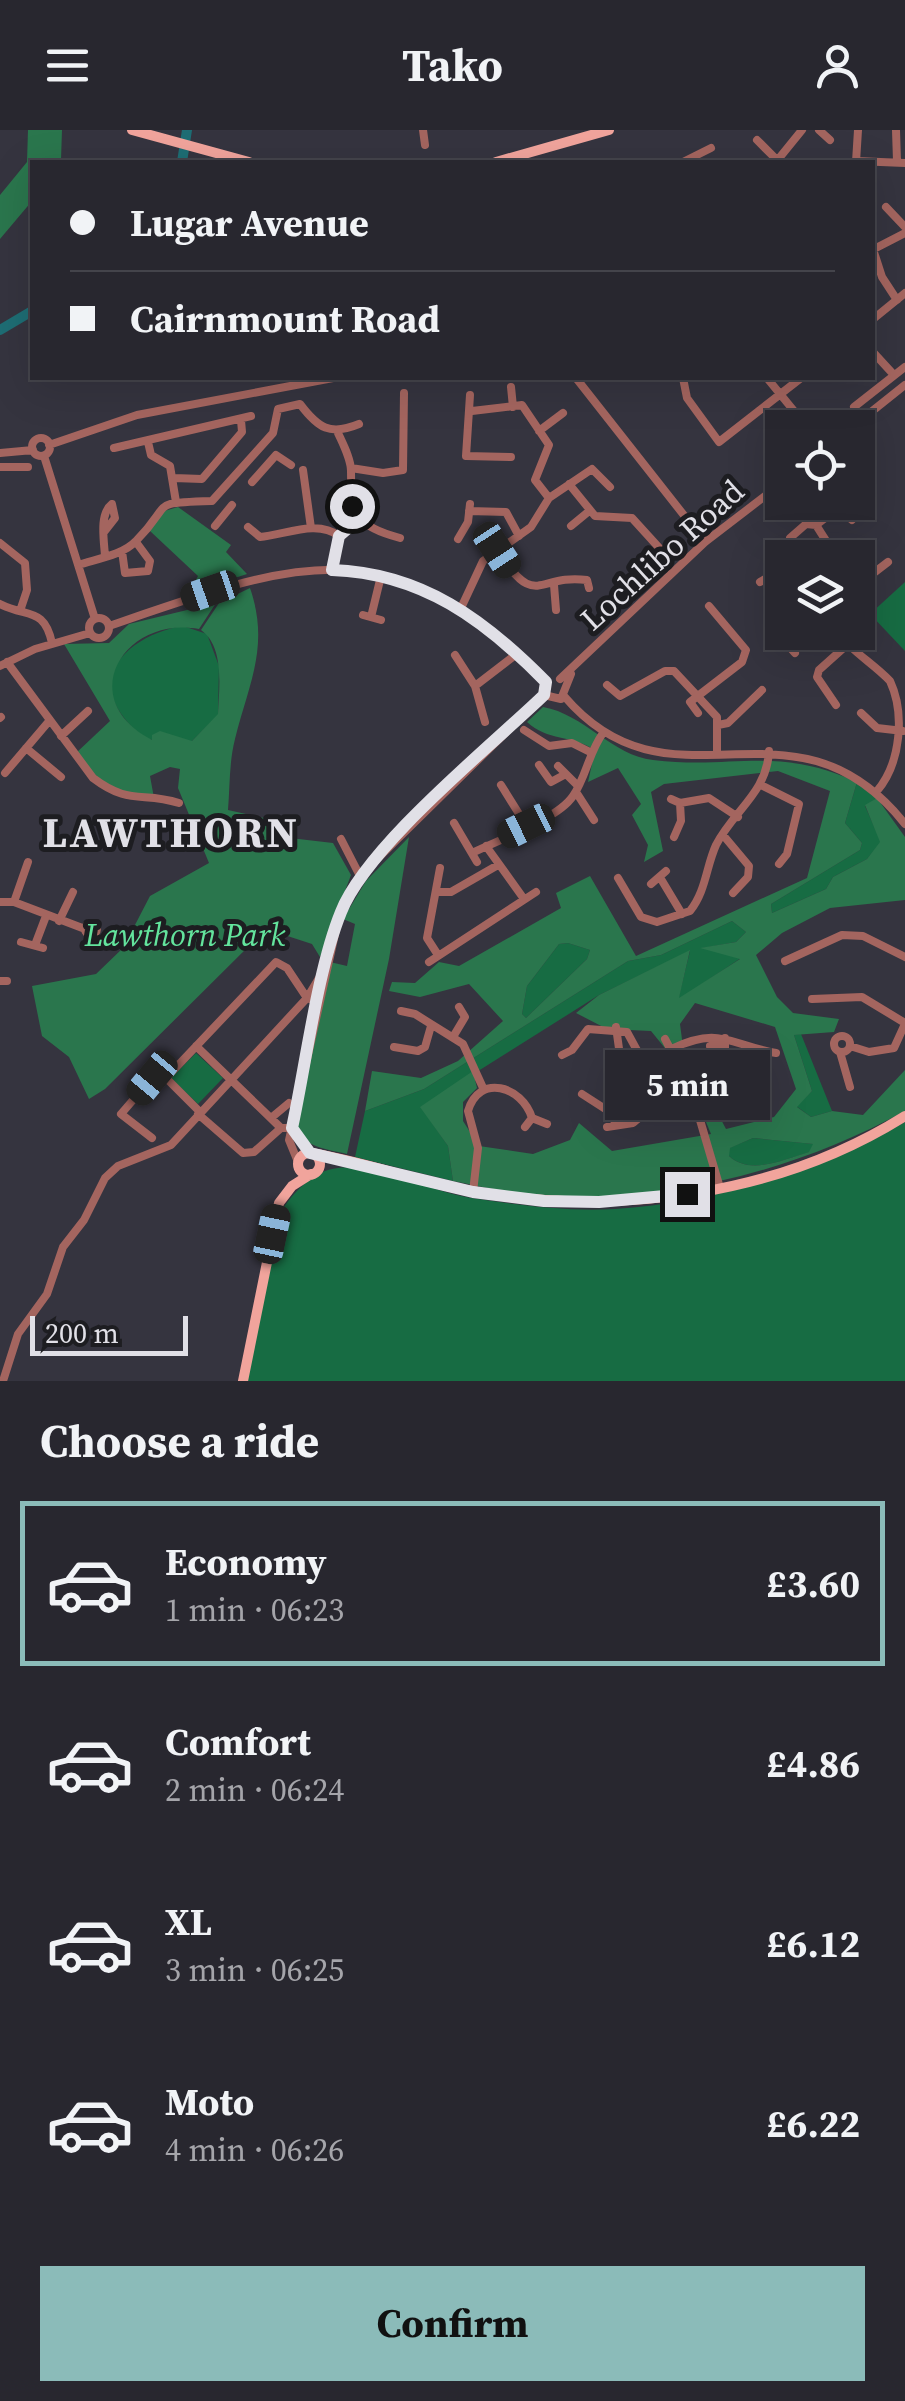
<!DOCTYPE html>
<meta charset="utf-8">
<style>
:root{--surface:#28272f;--page:#34333b;--text:#f1f3f6;--muted:#a5a5aa;--line:#44444b;--accent:#8bbbb9}
body{margin:0;font-family:"Source Serif 4",serif;background:var(--page);color:var(--text);height:100vh;display:flex;flex-direction:column;font-size:38px;white-space:nowrap}
*{box-sizing:border-box;margin:0}
p{font-size:32px;color:var(--muted)}
.icon{flex:none;width:55px;height:55px;fill:none;stroke:currentColor;stroke-width:2;stroke-linecap:round;stroke-linejoin:round}
.map{position:relative;height:1251px;overflow:hidden}
.sheet{display:flex;flex-direction:column;background:var(--surface);flex:1}
.sheet>*{flex:none}
.top-card{position:absolute;left:30px;top:30px;width:845px;height:220px;border-radius:0px;box-shadow:0 10px 40px #0002,0 0 0 2px var(--line);display:grid;align-content:center;height:220px;padding:0 40px;background:var(--surface)}
.controls{position:absolute;left:765px;top:280px;display:grid;gap:20px}
.controls a{display:grid;place-items:center;width:110px;height:110px;border-radius:0px;background:var(--surface);box-shadow:0 10px 40px #0002,0 0 0 2px var(--line);font-size:50px}
.scale{position:absolute;left:30px;bottom:25px;width:158px;box-sizing:border-box;padding-left:10px;border:5px solid #e1e0e7;border-top:0;font-size:28px;line-height:35px;white-space:nowrap;color:#e1e0e7;-webkit-text-stroke:8px #1d1d21;paint-order:stroke}
.end{position:absolute;width:45px;height:45px;margin:-22px;border:12px solid #e1e0e7;background:#111;box-shadow:0 0 0 5px #111}
.from{border-radius:50%}
.bubble{position:absolute;height:70px;border-radius:0px;background:var(--surface);box-shadow:0 10px 40px #0002,0 0 0 2px var(--line);font-size:32px;font-weight:700;line-height:70px;text-align:center}
.car{position:absolute;width:30px;height:60px;margin:-30px -15px;border-radius:12px;box-shadow:0 0 8px 2px #0007;background:linear-gradient(#222 24%,#8ab4d8 0 40%,#222 0 76%,#8ab4d8 0 86%,#222 0)}
.top-card b{display:flex;align-items:center;gap:35px;height:95px;font-size:38px}
.top-card b+b{border-top:2px solid var(--line)}
.top-card i{width:25px;height:25px;background:var(--text)}
ul{padding:0;list-style:none}
li{display:flex;align-items:center;gap:30px;height:165px;margin:0 20px 15px;padding:0 20px;border:5px solid transparent;border-radius:0px}
li div{flex:1}
li b{display:block;font-size:38px}
li em{font-style:normal;font-weight:700}
li.on{border-color:var(--accent)}
li>.icon{width:90px;height:90px;stroke-width:1.5}
h2{padding:0 40px;font-size:45px;line-height:120px}
.action{display:flex;gap:20px;margin-top:auto;padding:20px 40px}
.action a{flex:1;height:115px;border-radius:0px;background:var(--accent);color:#111;font-size:40px;font-weight:700;line-height:115px;text-align:center}
header{display:flex;justify-content:space-between;align-items:center;height:130px;padding:0 40px;background:var(--surface);font-size:45px;font-weight:700}
.map>svg:first-child{display:block}
.green{fill:#176c43}
.forest{fill:#2a764d;fill-rule:evenodd}
.lines{fill:none;stroke-linecap:round;stroke-linejoin:round}
.river{stroke:#1e6d74;stroke-width:10}
.minor{stroke:#a4655f;stroke-width:8}
.major{stroke:#f1a49c;stroke-width:10}
.route{stroke:#e1e0e7;stroke-width:12}
.labels{text-anchor:middle;stroke-width:10;stroke-linejoin:round;paint-order:stroke}
.street-label{font-size:32px;fill:#e1e0e7;stroke:#1d1d21}
.park-label{font-size:32px;font-style:italic;fill:#63e49d;stroke:#1d1d21}
.district-label{font-size:42px;font-weight:bold;letter-spacing:2.5px;fill:#e1e0e7;stroke:#1d1d21}
</style>
<header><svg class="icon" aria-label="menu" viewBox="0 0 24 24"><path d="M4 6h16M4 12h16M4 18h16"/></svg>Tako<svg class="icon" aria-label="person" viewBox="0 0 24 24"><circle cx="12" cy="8" r="4"/><path d="M4 21q1-7 8-7t8 7"/></svg></header>
<div class="map">
<svg width="905" height="1251" viewBox="0 0 905 1251">
<rect width="100%" height="100%" fill="#35343f"/>
<path class="green" d="M905,452V521L870,484Z
M183,496L207,504L219,536L218,585L192,611C179,609 164,613 152,610C141,607 128,594 122,585C87,538 141,502 183,496Z
M857,652L877,668L865,676L881,712L867,729L833,747L826,759L772,783L771,774L860,720L862,713L845,693Z
M732,791L746,802L736,812L703,818L741,828L678,870L690,821L599,865L421,977L448,1016L453,1051L355,1027L365,981L424,959L628,831L661,825Z
M568,813L590,820L587,829L526,888L522,884L527,856L559,814Z
M801,904L832,981L811,987L796,976L812,961L794,905Z
M196,923L223,948L198,974L171,948Z
M905,992V1251H245L280,1083C292,1064 313,1040 338,1038C382,1034 428,1061 471,1068C518,1075 568,1082 615,1079C714,1072 819,1042 905,992Z
M753,1008L814,1014L810,1022C784,1029 751,1046 729,1026V1018Z"/>
<path class="forest" d="M28,0H62L61,30L32,32V71L0,109V65L27,32Z
M178,377L231,415L226,422L247,444L189,463L198,446L150,401L161,382Z
M250,458C270,516 249,553 235,609C229,632 230,657 228,680L286,693L290,708L333,713L351,745L320,827L312,814L266,799L105,959L89,969L69,927L42,906L32,856L96,844L123,818L150,766L209,733L178,658L180,639L170,637L150,646L154,668L112,662L75,624L110,591L64,514L109,513L129,494L216,473L199,499C124,485 73,569 152,610V605L160,601L192,611L218,584C219,558 225,517 201,500L219,473Z
M543,577C584,584 613,626 653,630C734,640 775,615 857,652L845,693L862,713L860,720L771,774L772,783L826,759L833,747L867,729L880,712L865,675L877,668L905,707V770L830,778L782,803L756,825L777,867L793,883L839,889L834,902L794,905L812,961L797,977L811,987L832,981L863,985L905,940V981C797,1040 675,1071 552,1067C519,1066 485,1057 453,1051L448,1016L420,977L473,941L477,958L463,972V991L479,1016L533,1024L570,1010L579,993L612,1021L711,1004L686,944L651,901L607,899L576,883L599,865L690,820L679,868L740,829L700,818L736,812L746,802L732,791L661,825L628,831L424,959L365,981L372,941L421,948L458,931L503,891L469,854L420,867L389,861L392,852L415,853L439,832L459,836L561,778L556,763L590,746L636,826L807,748L830,661L778,641L664,654L651,662L663,721L644,732L648,715L632,685L641,674L618,638L588,652L595,620C572,605 547,611 527,592ZM568,813L590,820L587,829L526,888L522,884L527,856L559,814ZM695,873L775,897L796,959L774,987L726,999L683,917L680,894ZM753,1008L813,1014L809,1022C784,1029 751,1046 729,1026L730,1018Z
M409,707L389,829L347,1024C328,1019 303,1018 297,997L330,832L347,836L355,794L343,789L366,751Z"/>
<g class="lines">
<path class="river" d="M182,32L187,0
M0,200L32,181"/>
<path class="minor" d="M423,0L425,15
M819,0L830,10
M896,0L897,31
M757,10L778,31
M856,31L905,33
M683,32L711,18
M776,32L802,0
M856,32L858,0
M886,77L905,97
M872,116L882,147L897,170
M874,119L905,103
M872,190L905,163
M872,221L894,245
M576,248L705,412
M683,248L687,268L719,312L801,248
M767,248L808,298
M511,257L513,277
M470,265L466,326L511,327
M854,277L905,237
M472,281L522,275L549,315L535,350L549,368
M851,298L905,255
M539,301L563,283
M338,303C343,314 351,329 351,341C351,384 356,396 400,408
M32 317a9 9 0 1 1 18 0a9 9 0 1 1-18 0Z
M148,312L151,325L170,336L176,372
M49,315L137,285L333,248
M114,318L251,286
M0,323L33,320
M44,326L95,489
M0,337H28
M351,338L383,343L403,340L404,263
M303,340L311,398
M174,348L202,349L242,302L241,290
M252,352L276,325L291,335
M569,354L595,386L632,388L662,421L646,434
M469,381L506,382L519,406
M816,395L838,378L852,390
M816,395L837,428
M215,396L232,375
M571,396L588,382
M248,397L260,407C285,405 317,389 339,406
M104,402L115,388L112,374C99,384 104,410 105,426
M458,409L468,392L470,374
M0,413L25,433L27,460L20,481
M497,420C537,482 537,443 587,450L589,458
M122,421L125,443L148,441L150,431L136,412
M795,421L790,408L806,394L816,395
M78,435C96,429 123,425 136,411C175,372 146,373 212,371L273,303L278,279L300,274C318,298 330,306 359,294
M332,440L339,406L360,388
M760,452L772,445L782,459
M554,455L556,480
M858,455L888,432
M0,474C28,488 44,477 52,513
M461,478L483,431L531,397L549,368L592,339L610,357
M363,485L381,490
M371,487L381,446
M89 498a10 10 0 1 1 20 0a10 10 0 1 1-20 0Z
M782,495L779,505L795,523
M109,496C298,431 390,393 546,551
M837,502C851,521 874,534 890,551C905,583 901,633 877,661
M455,525L475,556L518,523
M7,532L93,648C130,676 142,661 179,673
M0,536L35,519L90,503
M560,549L705,412L782,353
M607,555L620,566L665,541H674L717,587V624
M475,556L485,592
M544,565L561,569L571,544
M564,566C672,693 792,552 905,694
M836,575L817,547L819,540L848,514
M698,583L690,572L742,532L746,520L709,476
M861,583L877,598L903,601
M0,588L1,587
M718,595L728,593L762,560
M524,600L549,616L572,613L590,622
M61,606L88,581
M26,618L61,647
M539,635L551,652L564,645
M558,636L578,656
M5,643L50,590
M501,655L526,695
M761,655L799,674L787,724L779,734
M576,662L594,690
M671,669L680,673L709,668L738,687
M454,693L477,732
M723,705L749,736L748,747L733,763
M674,707L681,691L680,673
M341,709L360,746
M486,716L524,769
M472,723C498,710 558,689 573,666C586,647 589,622 603,603
M618,748L641,787L657,792L690,781C706,761 706,737 716,715C733,681 767,663 769,621
M661,749L682,784
M651,754L666,741
M436,762H451L498,735
M0,772H14L85,799
M14,772L28,732
M59,791L73,762
M85 799a6 6 0 1 1 12 0a6 6 0 1 1-12 0Z
M21,812L43,818
M35,815L46,786
M438,825L427,808L440,738
M785,831L842,805L863,806L905,827
M429,832L536,762
M0,851H7
M812,869L862,867L905,893
M401,881L415,884L463,914L484,960
M616,897L621,933L643,928
M834 914a8 8 0 1 1 16 0a8 8 0 1 1-16 0Z
M453,907L465,887L459,877
M665,909L690,956L720,1058
M722,914L710,916L712,928L725,925V908
M196,916L281,998H292
M850,916L869,922L894,918L905,894
M394,917L418,921L425,917L431,896
M671,919C720,896 728,914 776,923
M840,922L850,957
M562,925L572,920L588,899L627,902L663,968
M166,948L276,832L287,838L307,868L322,843
M582,964L613,984L615,994
M734 973a8 8 0 1 1 16 0a8 8 0 1 1-16 0Z
M750,972L762,963L768,922
M198,984L243,1023L254,1022L281,998
M271,988L289,973
M532,988L547,994
M607,997L633,993L663,968L690,956
M292,998L310,1023
M152,1008L121,984L152,948H166L200,982
M298,1032L289,1010L340,782L360,746L544,565
M473,1062L478,1018L468,981C479,943 522,956 532,988L525,997
M3,1251L18,1204L47,1164L63,1117L84,1090L105,1048L118,1036L171,1015L307,868L318,872"/>
<path class="major" d="M132,0L249,32
M496,32L609,0
M311,1023C367,1032 420,1053 476,1062C622,1086 779,1065 905,986
M298 1034a11 11 0 1 1 22 0a11 11 0 1 1-22 0Z
M243,1251L279,1073L292,1056L311,1044"/>
</g>
<g class="lines">
<path class="route" d="M352,376L360,388L339,406L332,440C422,443 485,490 546,552L544,565C490,617 367,716 341,782C317,841 306,934 292,998L310,1023L473,1062L544,1071L599,1072L687,1064"/>
</g>
<g class="labels">
<g class="street-label">
<text transform="translate(662 425) rotate(-42)" y="11">Lochlibo Road</text>
</g>
<g class="park-label">
<text x="185" y="816">Lawthorn Park</text>
</g>
<g class="district-label">
<text x="171" y="717">LAWTHORN</text>
</g>
</g>
</svg>
<div class="controls">
<a><svg class="icon" aria-label="locate" viewBox="0 0 24 24"><circle cx="12" cy="12" r="6"/><path d="M12 2v4M12 18v4M2 12h4M18 12h4"/></svg></a>
<a><svg class="icon" aria-label="layers" viewBox="0 0 24 24"><path d="M12 4l9 5-9 5-9-5zM3 14l9 5 9-5"/></svg></a>
</div>
<div class="scale">200 m</div>
<i class="end from" style="left:352px;top:376px"></i>
<i class="end" style="left:687px;top:1064px"></i>
<div class="bubble" style="left:605px;top:920px;width:165px">5 min</div>
<i class="car" style="left:497px;top:420px;rotate:147deg"></i>
<i class="car" style="left:210px;top:461px;rotate:251deg"></i>
<i class="car" style="left:526px;top:696px;rotate:244deg"></i>
<i class="car" style="left:152px;top:948px;rotate:220deg"></i>
<i class="car" style="left:272px;top:1104px;rotate:12deg"></i>
<div class="top-card">
<b><i class="from"></i>Lugar Avenue</b>
<b><i></i>Cairnmount Road</b>
</div>
</div>
<section class="sheet">
<h2>Choose a ride</h2>
<ul>
<li class="on"><svg class="icon" aria-label="car" viewBox="0 0 24 24"><path d="M5 17H2v-5l4-1 3-4h7l3 4 3 1v5h-3M9 17h6M6 11h13"/><circle cx="7" cy="17" r="2"/><circle cx="17" cy="17" r="2"/></svg><div><b>Economy</b><p>1 min · 06:23</p></div><em>£3.60</em></li>
<li><svg class="icon" aria-label="car" viewBox="0 0 24 24"><path d="M5 17H2v-5l4-1 3-4h7l3 4 3 1v5h-3M9 17h6M6 11h13"/><circle cx="7" cy="17" r="2"/><circle cx="17" cy="17" r="2"/></svg><div><b>Comfort</b><p>2 min · 06:24</p></div><em>£4.86</em></li>
<li><svg class="icon" aria-label="car" viewBox="0 0 24 24"><path d="M5 17H2v-5l4-1 3-4h7l3 4 3 1v5h-3M9 17h6M6 11h13"/><circle cx="7" cy="17" r="2"/><circle cx="17" cy="17" r="2"/></svg><div><b>XL</b><p>3 min · 06:25</p></div><em>£6.12</em></li>
<li><svg class="icon" aria-label="car" viewBox="0 0 24 24"><path d="M5 17H2v-5l4-1 3-4h7l3 4 3 1v5h-3M9 17h6M6 11h13"/><circle cx="7" cy="17" r="2"/><circle cx="17" cy="17" r="2"/></svg><div><b>Moto</b><p>4 min · 06:26</p></div><em>£6.22</em></li>
</ul>
<div class="action"><a>Confirm</a></div>
</section>
